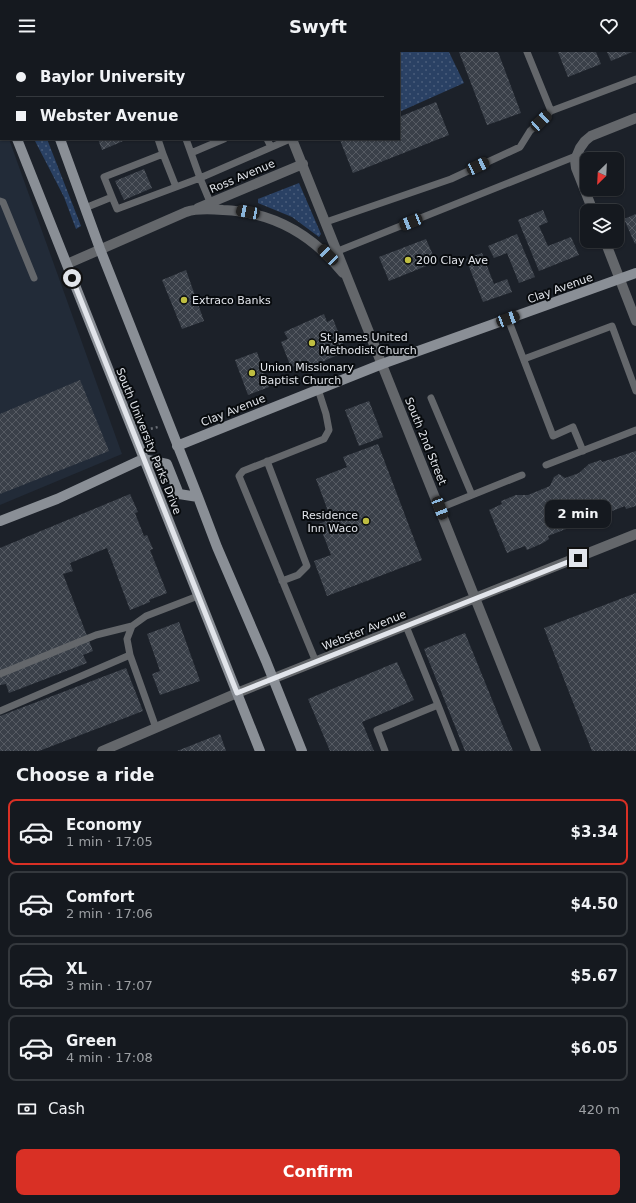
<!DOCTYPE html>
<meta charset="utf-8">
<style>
:root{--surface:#15191f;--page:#1e2228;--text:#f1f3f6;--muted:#9da0a4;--line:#34383d;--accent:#d93025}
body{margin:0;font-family:"DejaVu Sans",sans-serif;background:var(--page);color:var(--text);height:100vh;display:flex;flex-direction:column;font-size:15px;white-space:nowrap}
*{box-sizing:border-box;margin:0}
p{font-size:13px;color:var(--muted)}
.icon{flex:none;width:22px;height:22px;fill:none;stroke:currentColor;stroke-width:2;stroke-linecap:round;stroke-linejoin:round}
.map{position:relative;height:699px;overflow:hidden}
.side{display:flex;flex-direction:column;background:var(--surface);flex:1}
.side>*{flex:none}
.hud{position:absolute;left:0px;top:0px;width:400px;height:88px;box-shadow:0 1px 3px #0004,0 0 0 1px var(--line);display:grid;align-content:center;height:88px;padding:0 16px;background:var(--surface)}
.needle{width:26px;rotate:204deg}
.fabs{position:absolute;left:580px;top:100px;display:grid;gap:8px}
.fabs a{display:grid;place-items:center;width:44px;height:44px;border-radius:8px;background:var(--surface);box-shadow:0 1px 3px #0004,0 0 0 1px var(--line);font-size:20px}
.end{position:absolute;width:18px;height:18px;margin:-9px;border:5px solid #e2e5eb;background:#111;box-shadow:0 0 0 2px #111}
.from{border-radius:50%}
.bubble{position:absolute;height:28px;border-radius:8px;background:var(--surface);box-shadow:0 1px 3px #0004,0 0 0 1px var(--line);font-size:13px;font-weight:800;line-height:28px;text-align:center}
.car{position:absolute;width:12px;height:24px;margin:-12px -6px;border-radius:5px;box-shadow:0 0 3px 1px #0007;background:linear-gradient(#222 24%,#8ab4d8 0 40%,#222 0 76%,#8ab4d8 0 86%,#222 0)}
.hud b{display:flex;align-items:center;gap:14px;height:38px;font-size:15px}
.hud b+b{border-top:1px solid var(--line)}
.hud i{width:10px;height:10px;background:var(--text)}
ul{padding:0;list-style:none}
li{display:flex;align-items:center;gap:12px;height:66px;margin:0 8px 6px;padding:0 8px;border:2px solid var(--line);border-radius:8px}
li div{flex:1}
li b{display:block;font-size:15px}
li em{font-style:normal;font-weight:800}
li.on{border-color:var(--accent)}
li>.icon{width:36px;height:36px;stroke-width:1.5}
h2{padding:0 16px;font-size:18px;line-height:48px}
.pay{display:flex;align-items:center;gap:10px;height:44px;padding:0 16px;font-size:15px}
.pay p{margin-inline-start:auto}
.primary-button{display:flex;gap:8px;margin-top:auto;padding:8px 16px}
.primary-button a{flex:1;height:46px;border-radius:8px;background:var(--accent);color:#fff;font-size:16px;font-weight:800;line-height:46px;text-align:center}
header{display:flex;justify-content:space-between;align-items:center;height:52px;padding:0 16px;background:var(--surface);font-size:18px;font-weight:800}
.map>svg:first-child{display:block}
.built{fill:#222b38}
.grass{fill:url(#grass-dots)}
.building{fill:url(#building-cross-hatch)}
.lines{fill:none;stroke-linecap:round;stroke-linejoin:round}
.path{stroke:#6a6e75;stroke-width:2.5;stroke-dasharray:2 3;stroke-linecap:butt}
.lane{stroke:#64676b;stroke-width:7}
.street{stroke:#64676b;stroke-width:10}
.secondary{stroke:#8a8f96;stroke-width:10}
.route{stroke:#e2e5eb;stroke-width:5}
.poi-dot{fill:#bfbe41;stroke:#080b0e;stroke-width:1.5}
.labels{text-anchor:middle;stroke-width:4;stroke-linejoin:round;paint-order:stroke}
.street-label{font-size:11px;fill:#e2e5eb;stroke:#080b0e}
.poi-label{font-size:11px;fill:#e2e5eb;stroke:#080b0e;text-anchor:start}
</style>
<header><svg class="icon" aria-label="menu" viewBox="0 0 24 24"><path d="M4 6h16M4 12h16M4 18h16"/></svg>Swyft<svg class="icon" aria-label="heart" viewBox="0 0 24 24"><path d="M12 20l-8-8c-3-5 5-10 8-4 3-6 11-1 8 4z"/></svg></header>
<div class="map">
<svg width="636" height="699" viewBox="0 0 636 699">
<defs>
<pattern id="grass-dots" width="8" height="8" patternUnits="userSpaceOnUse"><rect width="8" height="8" fill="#2a4164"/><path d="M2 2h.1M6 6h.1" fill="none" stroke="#495c7a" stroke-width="1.8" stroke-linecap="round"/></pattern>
<pattern id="building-cross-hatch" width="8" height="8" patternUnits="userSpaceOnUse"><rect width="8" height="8" fill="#3a4049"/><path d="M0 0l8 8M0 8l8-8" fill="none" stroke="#565b63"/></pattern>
</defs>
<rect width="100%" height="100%" fill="#1c2129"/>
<path class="built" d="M0,78L1,79V87H9L122,402L0,453Z"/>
<path class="grass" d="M344,0H449L464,31L399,60V1H345Z
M34,87H47L81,174L76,177L64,145Z
M299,131L321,182L319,185L292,165L258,151V147Z"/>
<path class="building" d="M459,0H498L521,61L487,73Z
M558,0H596L601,12L568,25Z
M607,0H632L611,9Z
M436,50L449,83L353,121L340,88L342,87H399V65Z
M98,87H128L102,98Z
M144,117L152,136L124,148L115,129Z
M543,158L548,170L539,174L548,194L571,185L579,203L539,219L518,168Z
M636,162V191L635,192L624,167Z
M517,182L535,225L519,231L507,201L494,206L488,194Z
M426,187L436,210L389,229L379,205Z
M482,201L494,232L507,227L512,240L483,250L466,207Z
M186,218L204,269L182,277L162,228Z
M324,262L327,270L333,267L343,292L337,294L340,302L301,319L298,313L291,315L281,290L288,287L284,280Z
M257,300L269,335L248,343L235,308Z
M80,328L109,399L0,442V362Z
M369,349L383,385L359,394L345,358Z
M378,392L422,508L327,544L314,509L331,503L319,472L331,467L316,427L347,415L343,405Z
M636,399V454L626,457L625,454L548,484L549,487L543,491L527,498L525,494L507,501L489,458L502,452L501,449L516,443H528L550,434L554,425L559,422L565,426L579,421L589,412L601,408L602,410Z
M130,442L138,460L135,461L144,484L147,483L153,497L150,498L167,541L149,548L150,550L130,558L107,496L70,511L73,519L63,522L93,599L83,603L87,611L9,641L6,632L0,633V496Z
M636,541V699H592L544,576Z
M179,570L200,629L160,643L152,622L160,619L147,582Z
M465,581L513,699H465L424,597Z
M397,610L414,648L362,670L374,699H330L308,647Z
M126,616L143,659L39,699H0V664Z
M220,682L226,699H177Z"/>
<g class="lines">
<path class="path" d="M146,378L158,375"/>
<path class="lane" d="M78,0V1
M140,0L141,1
M232,0V1
M527,0L551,59L636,27
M158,87L163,102
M267,87L271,95
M191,101L224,87
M112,145L117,157L176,135
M0,149L3,150L34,226
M210,150L200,126L290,87
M85,156L112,145L104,125L163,102L176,135L200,126L186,87
M326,170L451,127L520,95L530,79L551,59
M338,199L576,104
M508,267L553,384L573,375L583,399
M524,307L612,274L636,339
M431,346L472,443
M267,409L307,514L298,523L282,529
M546,413L636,378
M440,456L522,423
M316,610L239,424L243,419L324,387L329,378L326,362L318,337
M0,622L96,583L132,574
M438,653L456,699
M0,659L130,603
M156,676L130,603L127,587L132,574L146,564L198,544
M385,699L377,678L438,653L406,574"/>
<path class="street" d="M258,0L259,1
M292,87L536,699
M198,156L303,112
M593,159L576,116L575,108L580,96L585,89L591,84L636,66
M605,189L636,269
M67,212L186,160C197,156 211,157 223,158C273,160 312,182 343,221
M102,699L237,641L636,482"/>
<path class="secondary" d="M34,0V1
M0,48L1,51
M0,66L1,67
M17,87L260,699
M60,87L100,197L198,445L217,495L266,609L302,699
M177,394L382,312L636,221
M143,407L167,412L179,442L198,445
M0,469L57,447L143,407"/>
</g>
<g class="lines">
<path class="route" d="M72,226L237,641L578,506"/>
</g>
<g class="poi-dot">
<circle cx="408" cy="208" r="4"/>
<circle cx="184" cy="248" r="4"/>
<circle cx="312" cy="291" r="4"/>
<circle cx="252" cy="321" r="4"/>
<circle cx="366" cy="469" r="4"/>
</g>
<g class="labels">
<g class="street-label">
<text transform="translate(242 124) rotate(-23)" y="4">Ross Avenue</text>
<text transform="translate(560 236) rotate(-20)" y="4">Clay Avenue</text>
<text transform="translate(233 358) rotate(-22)" y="4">Clay Avenue</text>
<text transform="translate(149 389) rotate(68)" y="4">South University Parks Drive</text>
<text transform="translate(426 389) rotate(68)" y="4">South 2nd Street</text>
<text transform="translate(364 578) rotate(-22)" y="4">Webster Avenue</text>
</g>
<g class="poi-label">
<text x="416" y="212">200 Clay Ave</text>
<text x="192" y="252">Extraco Banks</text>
<text x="320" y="289">St James United<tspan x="320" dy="13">Methodist Church</tspan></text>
<text x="260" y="319">Union Missionary<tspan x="260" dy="13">Baptist Church</tspan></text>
<text x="358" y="467" text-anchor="end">Residence<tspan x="358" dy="13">Inn Waco</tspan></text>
</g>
</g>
</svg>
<div class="fabs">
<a><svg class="needle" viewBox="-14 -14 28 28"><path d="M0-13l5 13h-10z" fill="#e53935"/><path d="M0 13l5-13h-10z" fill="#9da0a4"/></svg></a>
<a><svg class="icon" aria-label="layers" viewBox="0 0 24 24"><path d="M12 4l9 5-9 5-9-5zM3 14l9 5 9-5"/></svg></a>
</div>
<i class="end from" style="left:72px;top:226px"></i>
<i class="end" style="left:578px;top:506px"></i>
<div class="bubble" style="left:545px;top:448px;width:66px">2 min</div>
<i class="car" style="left:541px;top:69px;rotate:47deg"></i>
<i class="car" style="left:478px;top:114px;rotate:65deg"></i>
<i class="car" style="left:248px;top:160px;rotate:281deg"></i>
<i class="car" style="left:411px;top:170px;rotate:248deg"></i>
<i class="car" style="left:328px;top:203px;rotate:315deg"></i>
<i class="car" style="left:508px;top:267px;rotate:70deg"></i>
<i class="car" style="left:440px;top:456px;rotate:159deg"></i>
<div class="hud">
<b><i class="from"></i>Baylor University</b>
<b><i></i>Webster Avenue</b>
</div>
</div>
<section class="side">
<h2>Choose a ride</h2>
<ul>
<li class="on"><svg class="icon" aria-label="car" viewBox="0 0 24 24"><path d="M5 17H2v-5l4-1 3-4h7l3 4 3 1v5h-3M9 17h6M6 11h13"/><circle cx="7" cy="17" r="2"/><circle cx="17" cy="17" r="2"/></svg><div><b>Economy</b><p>1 min · 17:05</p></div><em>$3.34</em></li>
<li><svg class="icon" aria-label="car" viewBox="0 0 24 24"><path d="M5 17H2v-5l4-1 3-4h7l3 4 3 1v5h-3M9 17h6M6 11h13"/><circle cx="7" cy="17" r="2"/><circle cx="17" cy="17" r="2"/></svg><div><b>Comfort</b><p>2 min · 17:06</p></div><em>$4.50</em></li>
<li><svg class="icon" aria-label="car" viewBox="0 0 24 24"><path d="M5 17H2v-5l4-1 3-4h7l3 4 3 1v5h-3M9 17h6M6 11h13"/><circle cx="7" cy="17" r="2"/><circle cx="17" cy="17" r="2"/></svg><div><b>XL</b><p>3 min · 17:07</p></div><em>$5.67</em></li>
<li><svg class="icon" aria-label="car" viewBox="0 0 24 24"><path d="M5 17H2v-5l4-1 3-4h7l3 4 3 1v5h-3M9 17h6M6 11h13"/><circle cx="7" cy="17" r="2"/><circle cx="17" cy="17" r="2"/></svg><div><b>Green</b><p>4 min · 17:08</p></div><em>$6.05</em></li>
</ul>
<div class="pay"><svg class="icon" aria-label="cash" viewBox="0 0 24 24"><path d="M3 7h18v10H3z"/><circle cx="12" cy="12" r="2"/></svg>Cash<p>420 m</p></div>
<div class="primary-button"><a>Confirm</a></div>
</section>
